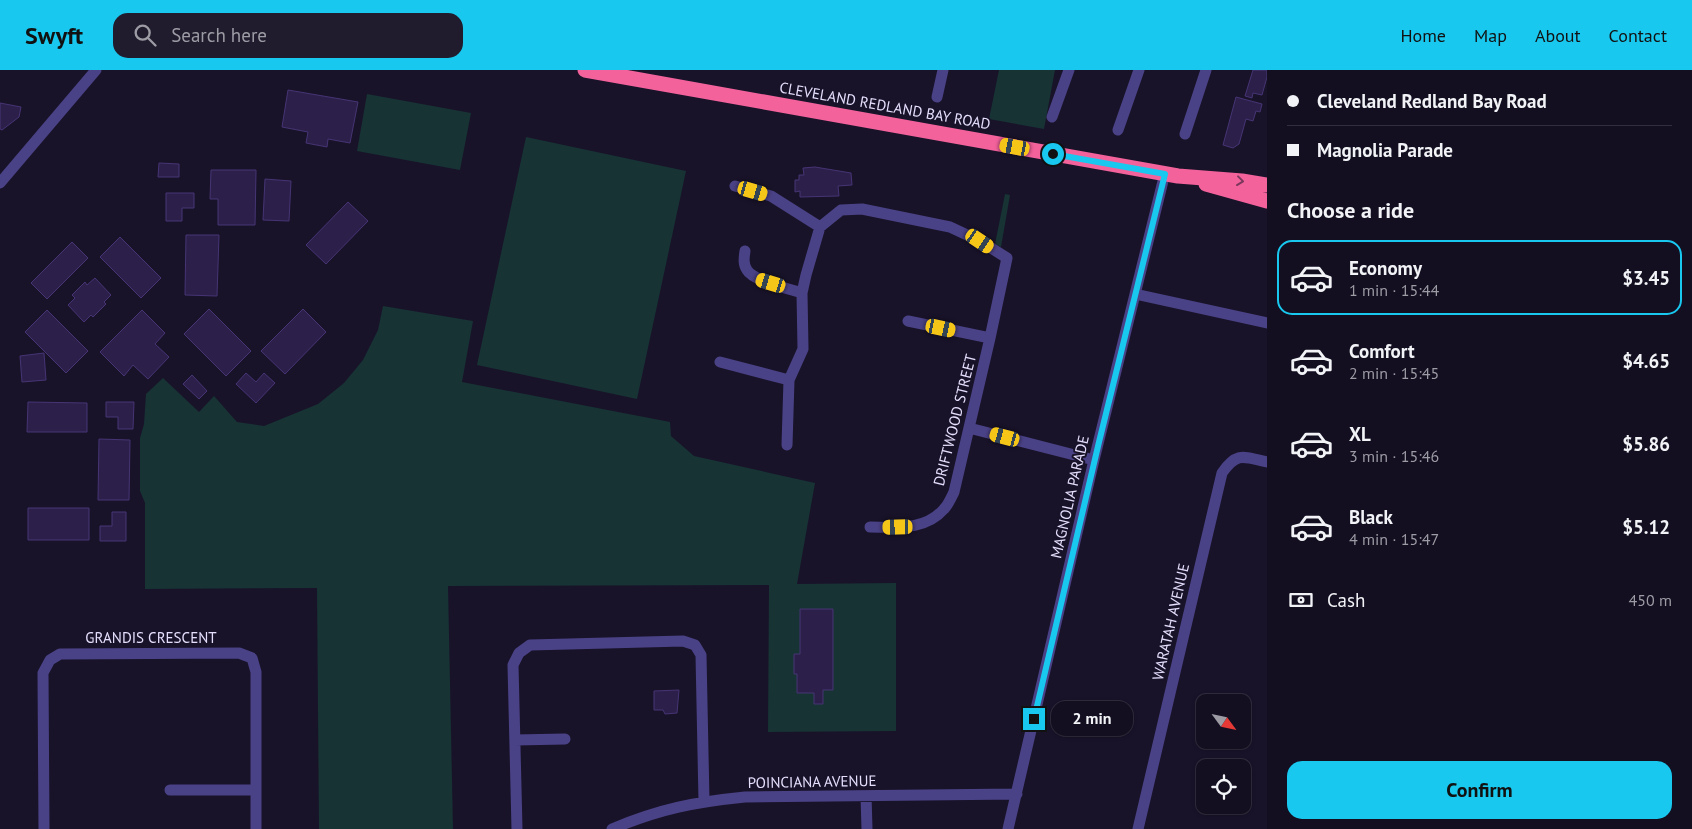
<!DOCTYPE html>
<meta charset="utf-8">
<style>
:root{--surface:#130e20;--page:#201c2d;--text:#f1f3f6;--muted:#9d9ca5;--line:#322e3e;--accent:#19c8ef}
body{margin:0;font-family:"PT Sans",sans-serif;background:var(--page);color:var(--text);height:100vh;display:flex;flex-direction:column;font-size:19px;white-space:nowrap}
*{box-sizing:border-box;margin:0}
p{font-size:16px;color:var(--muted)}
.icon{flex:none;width:28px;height:28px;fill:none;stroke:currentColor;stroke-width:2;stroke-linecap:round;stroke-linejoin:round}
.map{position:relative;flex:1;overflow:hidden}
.sheet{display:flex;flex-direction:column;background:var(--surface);width:425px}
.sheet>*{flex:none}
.top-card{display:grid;align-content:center;height:110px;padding:0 20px;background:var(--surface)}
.needle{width:32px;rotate:123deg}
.controls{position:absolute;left:1196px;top:624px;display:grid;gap:10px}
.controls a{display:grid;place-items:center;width:55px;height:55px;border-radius:10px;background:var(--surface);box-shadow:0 1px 4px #0004,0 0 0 1px var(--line);font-size:25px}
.end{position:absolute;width:22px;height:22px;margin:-11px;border:6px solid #19c8ef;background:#111;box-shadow:0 0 0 2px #111}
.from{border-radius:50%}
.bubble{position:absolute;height:35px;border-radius:15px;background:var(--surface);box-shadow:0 1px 4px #0004,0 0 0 1px var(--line);font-size:16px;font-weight:700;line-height:35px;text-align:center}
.car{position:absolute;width:15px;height:30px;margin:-15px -8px;border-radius:6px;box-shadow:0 0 4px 1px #0007;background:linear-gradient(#f5c518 24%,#345 0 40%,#f5c518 0 76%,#345 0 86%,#f5c518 0)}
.top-card b{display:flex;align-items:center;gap:18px;height:48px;font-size:19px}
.top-card b+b{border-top:1px solid var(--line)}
.top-card i{width:12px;height:12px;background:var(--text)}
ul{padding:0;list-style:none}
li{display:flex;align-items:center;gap:15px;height:75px;margin:0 10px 8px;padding:0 10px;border:2px solid transparent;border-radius:15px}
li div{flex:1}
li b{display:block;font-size:19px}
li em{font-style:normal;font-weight:700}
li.selected{border-color:var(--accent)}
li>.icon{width:45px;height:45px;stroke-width:1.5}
h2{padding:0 20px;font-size:22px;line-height:60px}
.pay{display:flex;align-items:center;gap:12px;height:55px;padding:0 20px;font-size:19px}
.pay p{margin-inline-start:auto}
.primary-button{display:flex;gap:10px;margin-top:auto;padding:10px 20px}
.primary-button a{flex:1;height:58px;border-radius:15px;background:var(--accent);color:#111;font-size:20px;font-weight:700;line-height:58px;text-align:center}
header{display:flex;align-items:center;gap:30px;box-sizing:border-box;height:70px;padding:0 25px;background:var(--accent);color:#111}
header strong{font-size:24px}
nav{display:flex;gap:28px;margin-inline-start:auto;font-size:18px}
.search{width:350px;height:45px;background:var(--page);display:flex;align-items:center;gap:12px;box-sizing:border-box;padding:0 18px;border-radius:15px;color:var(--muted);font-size:19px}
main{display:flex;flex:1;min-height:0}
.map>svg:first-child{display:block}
.green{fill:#173334}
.building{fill:#2c204a;stroke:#463474}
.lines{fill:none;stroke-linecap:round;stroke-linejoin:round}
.street{stroke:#4a4286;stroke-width:11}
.highway{stroke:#f4629c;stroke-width:15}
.oneway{stroke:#7c375d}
.route{stroke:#19c8ef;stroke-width:6}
.labels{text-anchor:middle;stroke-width:4;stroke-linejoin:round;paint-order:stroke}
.street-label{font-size:15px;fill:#e5dffd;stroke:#19132a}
</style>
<header>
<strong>Swyft</strong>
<div class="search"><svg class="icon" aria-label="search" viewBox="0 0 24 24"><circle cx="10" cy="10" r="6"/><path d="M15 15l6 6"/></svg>Search here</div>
<nav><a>Home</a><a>Map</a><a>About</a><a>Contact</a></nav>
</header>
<main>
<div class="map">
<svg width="1267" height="759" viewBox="0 0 1267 759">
<rect width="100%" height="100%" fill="#19132a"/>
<path class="green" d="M999,0H1055L1044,59L989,49Z
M367,24L471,43L460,100L357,81Z
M526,67L686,101L637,329L477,295Z
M1005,124L1010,125L1001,177L995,174Z
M383,236L473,251L462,312L670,352L671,366L694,386L815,413L797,514L896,513V661L768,662L769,515L448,516L453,759H319L317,518L145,519V433L140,421V368L144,354L146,324L163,308L199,342L214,326L237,352L264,356L318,334L344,313L363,290L378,260Z"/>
<path class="building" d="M1253,0H1267V7L1262,25L1253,23L1252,28L1245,26Z
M288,20L358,32L350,73L328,69L327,77L306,73L308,62L282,57Z
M1236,27L1262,34L1260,42L1256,41L1253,51L1246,49L1239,74L1233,78L1223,75Z
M0,33L21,37L19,47L2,60L0,59Z
M159,93L179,94V107H158Z
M815,97L851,103L852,115L838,116L839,126L800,127V121L795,122V110H799V105H804L803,98Z
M211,100H256L255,155H218V129H210Z
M265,109L291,111L289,151L263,150Z
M166,123H194V138H182V151H166Z
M348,132L368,151L326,194L306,175Z
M186,165H219L217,226L185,225Z
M120,167L161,208L141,228L100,187Z
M72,172L88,188L47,229L31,213Z
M95,208L111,225L104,232L106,234L93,247L91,245L84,252L68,235L75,228L72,225L85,212L87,215Z
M209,239L251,281L226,306L184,264Z
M303,239L326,262L285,304L261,281Z
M47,240L88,281L66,303L25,262Z
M142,240L165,263L155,274L169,287L148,309L133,295L124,306L100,282Z
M44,283L46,310L22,312L20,286Z
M246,303L256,312L264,303L275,313L256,333L236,314Z
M192,305L207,321L199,329L183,314Z
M28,332L87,333V362H27Z
M106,332H134L133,359H118V347H106Z
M99,369L130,370L129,430H98Z
M28,438H89V470H28Z
M112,442H126V471H100V456H112Z
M800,539H833V620H823V634H814V623H797V604H794V584H800Z
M679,620L677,643L665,644L663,640H654V621Z"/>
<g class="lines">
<path class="street" d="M937,27L943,0
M1052,47L1069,0
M1118,60L1139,0
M1185,64L1206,0
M0,113L96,0
M735,116L771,126L820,157
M745,181C744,188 743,194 747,200C753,211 790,219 802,223
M1135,224L1267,253
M908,251L990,268
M720,292L789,310
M969,358L1094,390
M787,375L789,310L803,279L802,223L806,205L820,157L841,140L862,139L950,157L980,171L1007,188L990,268L954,422C951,428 948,435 944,439C925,461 896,457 870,457
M515,670L565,669
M170,720H256
M866,726L867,759
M44,759L43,603L50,590L60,584L239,583L252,588L256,602V759
M517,759L513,595L519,583L530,575L683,571L695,575L701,585L704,731
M612,759C659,739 695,732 745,727L1017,724
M1008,759L1094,390L1165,103
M1138,759L1222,403C1237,381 1244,387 1267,392"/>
<path class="highway" d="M585,0L1178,106L1242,111L1267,115
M1206,114L1267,131"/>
</g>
<defs><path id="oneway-chevron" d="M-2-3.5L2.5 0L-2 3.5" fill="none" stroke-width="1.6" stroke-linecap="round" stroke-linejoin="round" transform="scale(1.25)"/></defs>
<use class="oneway" href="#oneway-chevron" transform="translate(1240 111) rotate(7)"/>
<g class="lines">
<path class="route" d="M1034,649L1099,372L1165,104L1053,84"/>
</g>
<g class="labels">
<g class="street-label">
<text transform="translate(885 36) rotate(10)" y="5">CLEVELAND REDLAND BAY ROAD</text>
<text transform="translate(955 350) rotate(-76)" y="5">DRIFTWOOD STREET</text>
<text transform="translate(1070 427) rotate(-77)" y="5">MAGNOLIA PARADE</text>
<text transform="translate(1171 552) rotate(-77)" y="5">WARATAH AVENUE</text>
<text x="151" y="573">GRANDIS CRESCENT</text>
<text transform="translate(812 712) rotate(-1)" y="5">POINCIANA AVENUE</text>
</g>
</g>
</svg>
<div class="controls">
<a><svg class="needle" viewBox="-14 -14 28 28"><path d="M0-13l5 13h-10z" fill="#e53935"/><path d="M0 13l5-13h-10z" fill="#9d9ca5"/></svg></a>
<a><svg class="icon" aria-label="locate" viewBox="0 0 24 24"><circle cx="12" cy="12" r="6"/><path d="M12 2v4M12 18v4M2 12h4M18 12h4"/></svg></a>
</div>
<i class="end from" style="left:1053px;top:84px"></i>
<i class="end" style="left:1034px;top:649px"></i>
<div class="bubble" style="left:1051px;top:631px;width:82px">2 min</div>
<i class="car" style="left:1015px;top:77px;rotate:280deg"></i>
<i class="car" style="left:753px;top:121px;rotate:106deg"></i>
<i class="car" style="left:980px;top:171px;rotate:124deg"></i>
<i class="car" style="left:771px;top:213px;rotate:287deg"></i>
<i class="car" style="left:941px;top:258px;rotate:102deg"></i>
<i class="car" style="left:1005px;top:367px;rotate:285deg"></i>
<i class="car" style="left:898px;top:457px;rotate:269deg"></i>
</div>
<section class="sheet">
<div class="top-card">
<b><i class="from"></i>Cleveland Redland Bay Road</b>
<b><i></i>Magnolia Parade</b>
</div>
<h2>Choose a ride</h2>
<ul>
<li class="selected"><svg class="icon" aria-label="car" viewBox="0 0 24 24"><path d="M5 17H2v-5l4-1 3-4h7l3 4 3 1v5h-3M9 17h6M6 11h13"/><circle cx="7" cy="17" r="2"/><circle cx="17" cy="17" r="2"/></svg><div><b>Economy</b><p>1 min · 15:44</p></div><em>$3.45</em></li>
<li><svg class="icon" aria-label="car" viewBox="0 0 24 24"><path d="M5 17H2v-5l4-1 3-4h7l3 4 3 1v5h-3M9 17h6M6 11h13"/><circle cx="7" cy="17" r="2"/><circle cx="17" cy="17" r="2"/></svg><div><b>Comfort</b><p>2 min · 15:45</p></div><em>$4.65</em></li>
<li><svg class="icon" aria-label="car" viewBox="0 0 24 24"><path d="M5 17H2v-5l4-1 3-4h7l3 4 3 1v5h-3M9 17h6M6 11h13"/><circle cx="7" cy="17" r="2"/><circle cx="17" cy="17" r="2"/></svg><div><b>XL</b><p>3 min · 15:46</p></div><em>$5.86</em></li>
<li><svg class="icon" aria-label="car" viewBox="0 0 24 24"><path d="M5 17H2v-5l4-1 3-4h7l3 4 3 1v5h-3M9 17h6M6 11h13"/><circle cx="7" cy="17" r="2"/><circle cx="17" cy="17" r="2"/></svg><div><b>Black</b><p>4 min · 15:47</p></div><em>$5.12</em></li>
</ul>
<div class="pay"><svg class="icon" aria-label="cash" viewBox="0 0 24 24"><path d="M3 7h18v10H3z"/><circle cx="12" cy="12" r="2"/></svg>Cash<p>450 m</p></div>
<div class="primary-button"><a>Confirm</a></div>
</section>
</main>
